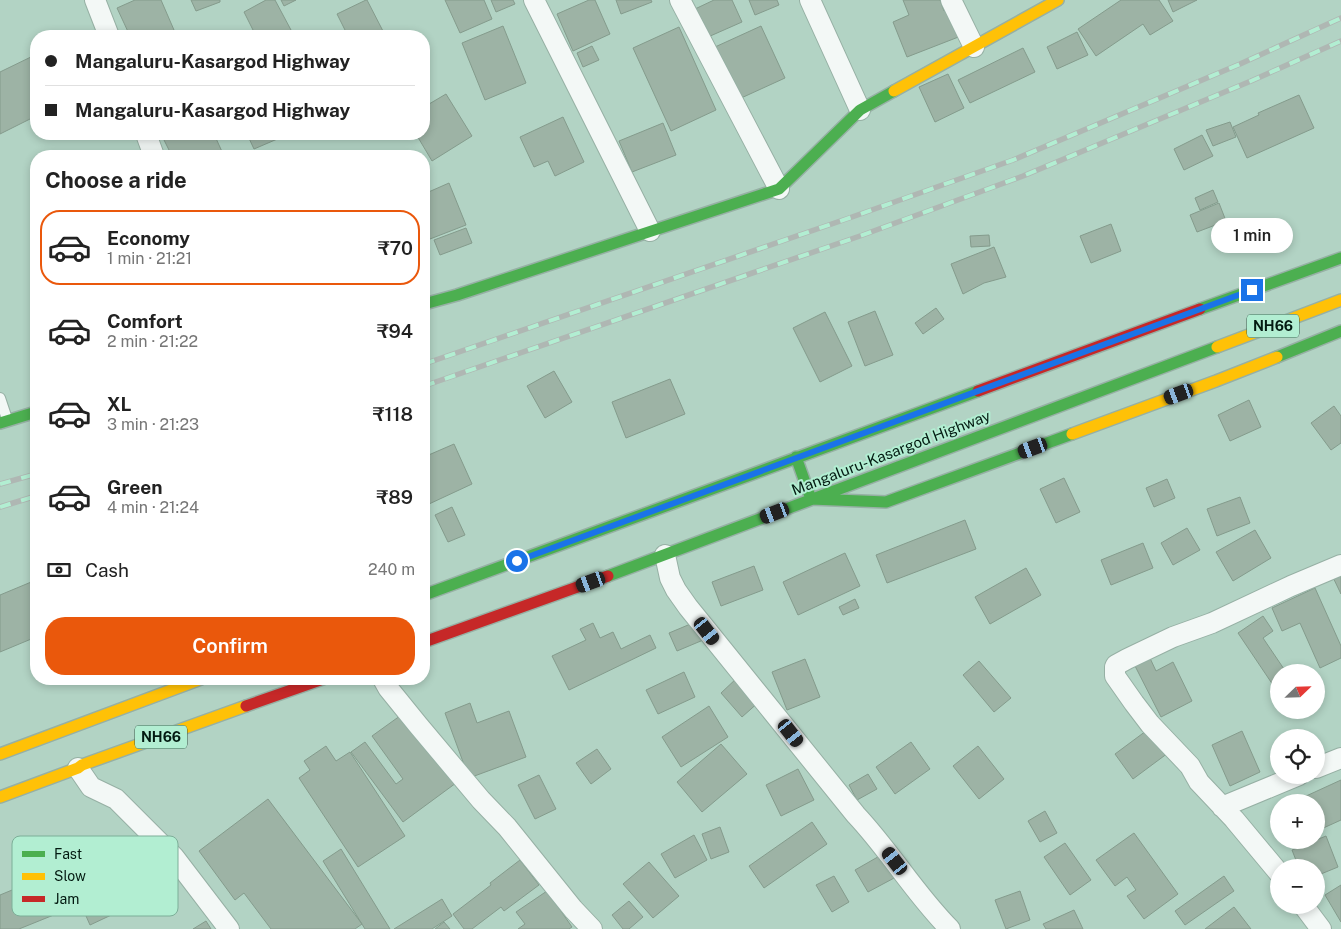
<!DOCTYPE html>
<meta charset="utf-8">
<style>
:root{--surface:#fff;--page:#f2f2f2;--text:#222;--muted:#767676;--line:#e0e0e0;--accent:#ea580c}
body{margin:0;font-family:"Public Sans",sans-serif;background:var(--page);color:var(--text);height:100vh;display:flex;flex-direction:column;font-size:19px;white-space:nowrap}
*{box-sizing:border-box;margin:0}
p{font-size:16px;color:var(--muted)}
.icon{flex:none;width:28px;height:28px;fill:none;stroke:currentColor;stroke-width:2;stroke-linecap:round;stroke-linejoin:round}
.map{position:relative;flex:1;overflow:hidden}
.panel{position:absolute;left:30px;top:150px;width:400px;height:535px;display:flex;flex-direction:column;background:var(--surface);border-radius:20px;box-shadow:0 2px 8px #0003}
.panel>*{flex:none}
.hud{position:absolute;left:30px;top:30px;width:400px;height:110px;border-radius:20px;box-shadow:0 2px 8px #0003;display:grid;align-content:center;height:110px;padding:0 15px;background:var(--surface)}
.needle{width:32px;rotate:67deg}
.tools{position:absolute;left:1270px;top:664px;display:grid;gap:10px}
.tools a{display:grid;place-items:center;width:55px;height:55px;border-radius:50%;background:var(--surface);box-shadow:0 2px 8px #0003;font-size:25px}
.end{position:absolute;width:22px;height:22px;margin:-11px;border:6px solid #1a73e8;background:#fff;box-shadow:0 0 0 2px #fff}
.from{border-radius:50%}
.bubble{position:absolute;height:35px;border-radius:18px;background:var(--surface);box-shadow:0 2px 8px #0003;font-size:16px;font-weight:600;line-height:35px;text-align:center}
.car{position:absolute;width:15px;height:30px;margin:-15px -8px;border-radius:6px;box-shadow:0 0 4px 1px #0007;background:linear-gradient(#222 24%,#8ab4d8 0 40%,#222 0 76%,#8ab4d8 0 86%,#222 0)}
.hud b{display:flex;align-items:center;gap:18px;height:48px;font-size:19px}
.hud b+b{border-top:1px solid var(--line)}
.hud i{width:12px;height:12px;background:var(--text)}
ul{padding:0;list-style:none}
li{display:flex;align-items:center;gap:15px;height:75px;margin:0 10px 8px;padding:0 5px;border:2px solid transparent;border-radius:20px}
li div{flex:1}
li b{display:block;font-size:19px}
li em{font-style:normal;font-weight:600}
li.on{border-color:var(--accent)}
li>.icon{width:45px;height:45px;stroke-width:1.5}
h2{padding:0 15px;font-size:22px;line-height:60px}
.pay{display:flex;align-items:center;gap:12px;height:55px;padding:0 15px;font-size:19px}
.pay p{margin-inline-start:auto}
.button{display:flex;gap:10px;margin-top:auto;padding:10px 15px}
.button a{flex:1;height:58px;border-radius:20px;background:var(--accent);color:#fff;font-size:20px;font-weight:600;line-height:58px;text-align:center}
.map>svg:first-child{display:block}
.building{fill:#9db3a5;stroke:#849b8c}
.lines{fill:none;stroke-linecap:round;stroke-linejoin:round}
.lane-casing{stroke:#96b0a4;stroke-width:12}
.street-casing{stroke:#96b0a4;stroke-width:22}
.fast-casing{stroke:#96b0a4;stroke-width:14}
.slow-casing{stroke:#96b0a4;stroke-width:14}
.jam-casing{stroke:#96b0a4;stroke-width:14}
.lane{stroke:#f3f8f6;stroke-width:10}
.street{stroke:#f3f8f6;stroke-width:20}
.fast{stroke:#4caf50;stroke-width:11}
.slow{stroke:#ffc107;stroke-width:11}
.jam{stroke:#c62828;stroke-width:11}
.rail-casing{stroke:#afb7b3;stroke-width:5.5}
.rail{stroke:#b2eed2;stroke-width:4;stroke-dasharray:11;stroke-linecap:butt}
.route{stroke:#1a73e8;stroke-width:6}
.labels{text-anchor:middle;stroke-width:4;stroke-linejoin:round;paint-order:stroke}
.shield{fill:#b2eed2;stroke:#385a4b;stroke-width:1}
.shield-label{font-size:14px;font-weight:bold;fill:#031a11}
.street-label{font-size:15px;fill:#031a11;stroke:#b2eed2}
.key{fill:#b2eed2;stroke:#7dae98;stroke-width:1}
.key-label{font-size:14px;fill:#031a11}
</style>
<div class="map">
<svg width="1341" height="929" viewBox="0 0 1341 929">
<rect width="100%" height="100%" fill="#b2d3c4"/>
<path class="building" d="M135,0H161L174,30L159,36H130L117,8Z
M191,0H220V2L196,11Z
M266,0H275L291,30L278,36H256L244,12Z
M281,0H296L284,6Z
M366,0H367L384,33L377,36H348L337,14Z
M445,0H484L492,19L460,33Z
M491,0H513L515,4L496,12Z
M589,0H595L610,34L573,51L557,14Z
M616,0H651L652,2L621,14Z
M714,0H732L742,22L708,37L695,9Z
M749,0H777L779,5L755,15Z
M903,0H940L944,11L950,8L961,36L907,57L893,22L909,15Z
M1121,0H1159L1173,21L1150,35L1143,24L1096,56L1078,29Z
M1168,0H1197L1173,12Z
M503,26L526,83L485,100L462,43Z
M761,26L785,78L739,99L715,47Z
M679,27L716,110L671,131L633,48Z
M1077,32L1088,55L1057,69L1047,47Z
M592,46L599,60L583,67L577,53Z
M1023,48L1035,72L970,103L958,80Z
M35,55L36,58V116L0,134V72Z
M948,74L964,108L935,122L919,87Z
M446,94L472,136L432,161L416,134H424V107Z
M1299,95L1314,128L1247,158L1233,127L1259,115L1258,113Z
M563,117L584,162L555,176L548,161L534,167L520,137Z
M1230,122L1236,137L1213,146L1206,130Z
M663,123L676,155L632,172L619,141Z
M161,134H214L224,156H172Z
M247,134H289L254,149Z
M1202,135L1213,156L1184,170L1174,149Z
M449,183L466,225L430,239L424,223V194Z
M1213,190L1218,202L1200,210L1195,198Z
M1219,203L1226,221L1197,232L1190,215Z
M1111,224L1121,251L1091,263L1080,236Z
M466,228L472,243L440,255L434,240Z
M989,235L990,246L971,247L970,236Z
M994,247L1006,277L984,283L963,294L951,264Z
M936,308L944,319L923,334L915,323Z
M875,311L893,355L865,366L848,322Z
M825,312L852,366L820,382L793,328Z
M554,371L572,402L545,418L527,386Z
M670,379L685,414L626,438L612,402Z
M1249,400L1261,427L1230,441L1218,415Z
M1334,406L1341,416V443L1331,450L1311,423Z
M454,444L472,484L429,504L424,492V457Z
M1064,478L1080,512L1056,523L1040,489Z
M1167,479L1175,498L1154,507L1146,488Z
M1240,497L1250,523L1217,536L1207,509Z
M452,507L465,535L448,542L435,515Z
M965,520L976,549L887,583L876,555Z
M1187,528L1200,550L1173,565L1161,543Z
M1255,530L1271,558L1233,581L1216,552Z
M1143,543L1153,568L1111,585L1101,560Z
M845,553L860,586L798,615L783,582Z
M1341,561V594L1328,567Z
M754,566L763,590L721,606L712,582Z
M1026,568L1041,595L990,624L975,597Z
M36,580V637L0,652V595Z
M1315,588L1341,646V658L1320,668L1300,623L1282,631L1272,608Z
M855,599L859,608L843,615L839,607Z
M1263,616L1273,631L1263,638L1286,672H1279V686L1275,688L1238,633Z
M700,620L708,638L677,651L669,633Z
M593,623L600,638L613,632L621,649L650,635L656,648L569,690L552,656L586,640L580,629Z
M1149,656L1156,671L1173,662L1192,701L1161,717L1134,664Z
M805,659L820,697L787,710L772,672Z
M979,661L1011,698L994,712L963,675Z
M684,672L695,697L658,714L646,690Z
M738,677L760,701L742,717L721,693Z
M470,703L477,723L509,711L526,757L469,778L445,713Z
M709,706L728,737L681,767L662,737Z
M404,713L456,783L403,822L351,752L365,742L396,784L403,779L372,736Z
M1150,728L1168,753L1133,779L1115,754Z
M1242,731L1260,772L1230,786L1212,745Z
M911,742L930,769L895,794L876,767Z
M721,744L747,774L702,812L677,782Z
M326,746L336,761L350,752L405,836L358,867L299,778L310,770L304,761Z
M978,746L1004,779L979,799L953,766Z
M597,749L611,769L591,784L576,763Z
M798,769L814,800L781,816L766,785Z
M868,774L877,789L857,800L849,785Z
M539,775L556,809L535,819L518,785Z
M1341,780V820L1319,830L1316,823V802H1307L1304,797Z
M268,799L362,924L355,929H271L244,893L235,900L199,851Z
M1045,811L1057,833L1040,842L1028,821Z
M812,822L827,844L764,888L749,866Z
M720,827L729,852L711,859L702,834Z
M1134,833L1178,894L1144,919L1127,896L1136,890L1127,877L1115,886L1096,860Z
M694,835L707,860L675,878L661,854Z
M1326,836L1338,867L1316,876V868H1299L1292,850Z
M1065,843L1091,880L1070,895L1044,857Z
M341,849L390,929H365L323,861Z
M883,854L896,877L868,892L855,870Z
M520,860L539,885L504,911L501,907L472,929H464L453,914L491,885L490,883Z
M649,862L679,896L653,918L623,884Z
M51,874L66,910L19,929H0V895Z
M834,876L849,902L832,912L816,885Z
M1224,876L1234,891L1185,925L1175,911Z
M106,877L122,910L90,925L75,891Z
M1341,885V922L1325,895Z
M547,891L572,927L569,929H518L525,924L516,912Z
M1020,891L1030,920L1006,929L995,900Z
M442,899L452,916L432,929H394Z
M629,901L643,917L629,929H623L612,915Z
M1234,907L1251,929H1205Z
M1074,910L1083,929H1046L1043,924Z
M206,921L211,929H193Z
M444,922L450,929H435Z"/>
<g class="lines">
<defs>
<path id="lane" d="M0,398L7,419"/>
<path id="street" d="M95,0L109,36
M534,0L650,231
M680,0L779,189
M810,0L860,110
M951,0L974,47
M146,134L154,156
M665,555L670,578L676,590L688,607L856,815C890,851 915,894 950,929
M383,679L388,688L418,725L481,800L507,827L573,909L592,929
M78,768L91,787L116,799L174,857L229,929
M1316,768L1341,758
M1222,807L1299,775
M1279,873L1234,819L1199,782L1190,766L1150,724L1134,703L1115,676V667L1116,665L1127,659L1173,637L1212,623L1291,586L1341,565
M1303,905L1321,929"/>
<path id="fast" d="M424,304L457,295L779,189L860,110L894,91
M1200,309L1341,258
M1277,357L1341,331
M0,423L36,412
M796,457L811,499L886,502L1072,434
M608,576L1217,347
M424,595L978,391"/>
<path id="slow" d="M894,91L1058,0
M1217,347L1341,300
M1072,434L1216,381L1277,357
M0,754L201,679
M0,797L78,768L82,765L246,706"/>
<path id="jam" d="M978,391L1200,309
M424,642L608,576
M246,706L323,679"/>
</defs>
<use href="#lane" class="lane-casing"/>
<use href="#street" class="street-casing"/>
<use href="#fast" class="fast-casing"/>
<use href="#slow" class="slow-casing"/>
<use href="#jam" class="jam-casing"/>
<use href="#lane" class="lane"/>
<use href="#street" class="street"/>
<use href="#fast" class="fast"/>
<use href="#slow" class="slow"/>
<use href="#jam" class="jam"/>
<defs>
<path id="rail" d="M424,364L852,217L1013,160L1240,64L1341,18
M424,386L860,236L1023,176L1251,81L1341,41
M0,484L36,474
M0,507L36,496"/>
</defs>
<use href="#rail" class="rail-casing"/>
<use href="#rail" class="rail"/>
</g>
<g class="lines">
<path class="route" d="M517,561L1252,290"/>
</g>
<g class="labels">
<g class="shield">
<rect x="1247" y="314.5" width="52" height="23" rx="4"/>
<rect x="135" y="725.5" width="52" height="23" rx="4"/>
</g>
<g class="shield-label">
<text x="1273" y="331">NH66</text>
<text x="161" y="742">NH66</text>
</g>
<g class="street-label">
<text transform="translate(891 453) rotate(-21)" y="5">Mangaluru-Kasargod Highway</text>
</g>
</g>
<rect x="12" y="836" width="166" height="80" rx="8" class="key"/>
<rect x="22" y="851" width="23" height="6" fill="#4caf50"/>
<rect x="22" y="873" width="23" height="7" fill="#ffc107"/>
<rect x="22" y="896" width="23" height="6" fill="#c62828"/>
<g class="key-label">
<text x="54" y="859">Fast</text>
<text x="54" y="881">Slow</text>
<text x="54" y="904">Jam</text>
</g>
</svg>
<div class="tools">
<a><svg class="needle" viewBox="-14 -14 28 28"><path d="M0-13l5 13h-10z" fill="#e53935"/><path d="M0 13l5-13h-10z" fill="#767676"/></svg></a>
<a><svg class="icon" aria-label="locate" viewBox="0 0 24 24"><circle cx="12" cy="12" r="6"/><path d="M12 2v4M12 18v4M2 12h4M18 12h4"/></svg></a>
<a>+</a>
<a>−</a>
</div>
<i class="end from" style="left:517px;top:561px"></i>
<i class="end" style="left:1252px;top:290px"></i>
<div class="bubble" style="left:1211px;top:218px;width:82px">1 min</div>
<i class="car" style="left:1179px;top:394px;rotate:250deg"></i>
<i class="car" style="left:1033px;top:448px;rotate:250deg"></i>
<i class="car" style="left:775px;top:513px;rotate:249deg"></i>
<i class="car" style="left:591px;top:582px;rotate:250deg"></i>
<i class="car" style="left:707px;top:631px;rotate:142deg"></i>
<i class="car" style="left:791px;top:733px;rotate:142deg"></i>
<i class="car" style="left:895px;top:861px;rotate:322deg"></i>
<div class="hud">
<b><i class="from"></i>Mangaluru-Kasargod Highway</b>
<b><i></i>Mangaluru-Kasargod Highway</b>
</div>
<section class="panel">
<h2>Choose a ride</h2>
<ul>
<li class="on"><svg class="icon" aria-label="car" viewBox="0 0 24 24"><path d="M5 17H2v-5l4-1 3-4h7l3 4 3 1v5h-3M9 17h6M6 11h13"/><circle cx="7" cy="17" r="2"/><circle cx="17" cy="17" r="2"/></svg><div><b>Economy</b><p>1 min · 21:21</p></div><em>₹70</em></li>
<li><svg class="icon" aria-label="car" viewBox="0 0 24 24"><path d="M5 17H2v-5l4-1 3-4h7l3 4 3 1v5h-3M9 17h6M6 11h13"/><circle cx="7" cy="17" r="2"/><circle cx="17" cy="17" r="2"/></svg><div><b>Comfort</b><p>2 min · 21:22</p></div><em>₹94</em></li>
<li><svg class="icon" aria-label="car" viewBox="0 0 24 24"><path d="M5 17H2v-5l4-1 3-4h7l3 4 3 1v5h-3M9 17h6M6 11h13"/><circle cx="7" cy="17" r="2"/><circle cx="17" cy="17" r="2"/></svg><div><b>XL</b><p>3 min · 21:23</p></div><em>₹118</em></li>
<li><svg class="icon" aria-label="car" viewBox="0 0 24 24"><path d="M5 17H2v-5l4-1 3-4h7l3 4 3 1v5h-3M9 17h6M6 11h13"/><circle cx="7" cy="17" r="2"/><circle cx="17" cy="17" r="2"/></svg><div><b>Green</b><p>4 min · 21:24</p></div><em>₹89</em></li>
</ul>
<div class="pay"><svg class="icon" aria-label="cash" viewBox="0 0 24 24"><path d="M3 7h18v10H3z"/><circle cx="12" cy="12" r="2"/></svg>Cash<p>240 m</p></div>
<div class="button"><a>Confirm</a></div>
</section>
</div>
